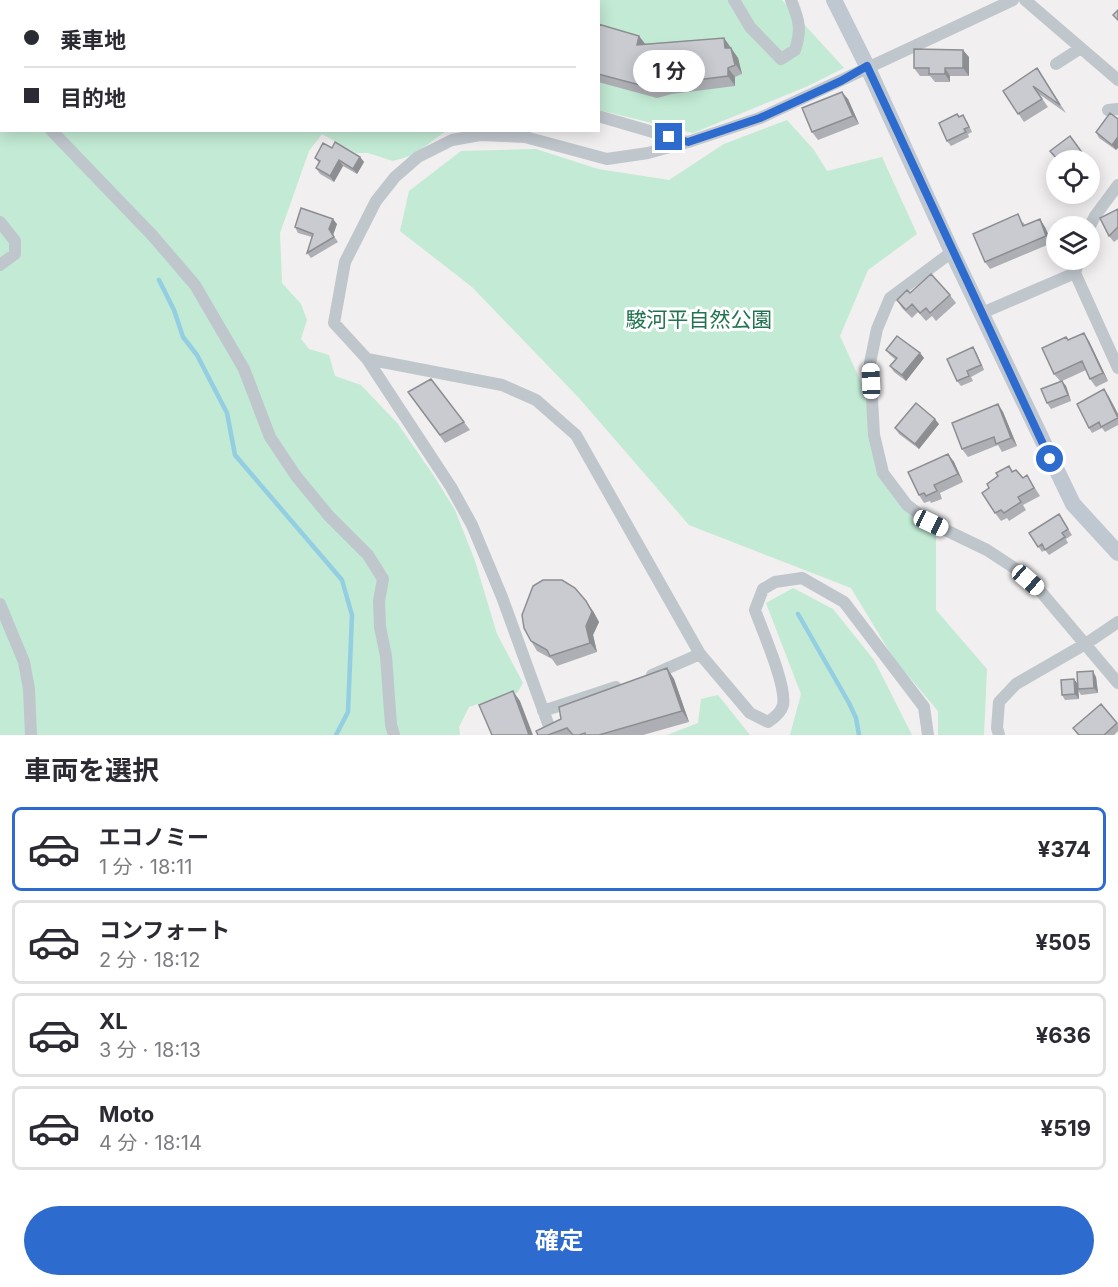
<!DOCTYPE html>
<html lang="ja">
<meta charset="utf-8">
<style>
:root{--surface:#fff;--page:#f2f2f3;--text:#2b2b33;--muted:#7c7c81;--line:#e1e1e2;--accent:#2d6bce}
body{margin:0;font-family:Inter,"Noto Sans JP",sans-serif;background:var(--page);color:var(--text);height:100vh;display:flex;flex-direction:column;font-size:22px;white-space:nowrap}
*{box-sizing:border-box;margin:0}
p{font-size:20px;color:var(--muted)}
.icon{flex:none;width:33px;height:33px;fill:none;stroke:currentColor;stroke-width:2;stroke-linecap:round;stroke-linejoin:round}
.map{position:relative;height:735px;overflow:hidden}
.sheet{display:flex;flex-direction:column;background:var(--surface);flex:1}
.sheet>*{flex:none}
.guide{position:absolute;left:0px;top:0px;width:600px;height:132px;box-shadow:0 3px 15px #0003;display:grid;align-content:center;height:132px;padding:0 24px;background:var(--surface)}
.buttons{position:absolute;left:1046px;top:150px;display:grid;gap:12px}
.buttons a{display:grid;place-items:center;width:54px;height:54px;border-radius:50%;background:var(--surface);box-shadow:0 3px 15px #0003;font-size:30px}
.end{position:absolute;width:27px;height:27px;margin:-14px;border:8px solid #2d6bce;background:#fff;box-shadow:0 0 0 3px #fff}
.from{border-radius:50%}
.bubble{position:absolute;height:42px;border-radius:21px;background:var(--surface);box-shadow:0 3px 15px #0003;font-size:20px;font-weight:700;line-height:42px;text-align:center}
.car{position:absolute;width:18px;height:36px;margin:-18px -9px;border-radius:8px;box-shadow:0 0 4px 2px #0007;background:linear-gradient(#fff 24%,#345 0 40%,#fff 0 76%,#345 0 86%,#fff 0)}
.guide b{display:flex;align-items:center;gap:21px;height:57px;font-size:22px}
.guide b+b{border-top:2px solid var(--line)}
.guide i{width:15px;height:15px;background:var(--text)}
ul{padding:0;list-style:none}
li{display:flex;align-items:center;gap:18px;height:84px;margin:0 12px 9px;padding:0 12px;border:3px solid var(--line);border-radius:9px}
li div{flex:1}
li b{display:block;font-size:22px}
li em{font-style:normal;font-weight:700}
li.current{border-color:var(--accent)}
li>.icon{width:54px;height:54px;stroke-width:1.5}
h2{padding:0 24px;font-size:27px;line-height:72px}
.primary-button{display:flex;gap:12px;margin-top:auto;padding:12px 24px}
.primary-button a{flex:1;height:69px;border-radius:36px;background:var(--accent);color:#fff;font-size:24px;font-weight:700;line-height:69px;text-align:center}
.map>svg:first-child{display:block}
.green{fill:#c2ead4}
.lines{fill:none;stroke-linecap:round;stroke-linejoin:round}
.stream{stroke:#94cee2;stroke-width:4.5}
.street{stroke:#bfc6cc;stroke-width:12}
.secondary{stroke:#bfc7d1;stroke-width:16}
.wall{fill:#aeafb4}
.shaded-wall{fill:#8d8e92}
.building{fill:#cacbd1;stroke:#8d8e92;stroke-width:1.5}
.route{stroke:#2d6bce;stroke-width:8}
.labels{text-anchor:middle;stroke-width:6;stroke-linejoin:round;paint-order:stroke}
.park-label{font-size:21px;fill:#21744f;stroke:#fff}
</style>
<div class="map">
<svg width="1118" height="735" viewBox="0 0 1118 735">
<rect width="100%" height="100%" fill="#f1efef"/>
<path class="green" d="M0,0H366L2,2V130L446,131L413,155L393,161L368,153H356L322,134L309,151L280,233L282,283L301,304L307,320L301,339L309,349L329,355L335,376L361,385L398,424L434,476L455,510L475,561L497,634L523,683L517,693L501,696L469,707L459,727L460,735H0Z
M483,0H782L844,68L808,86L693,133L599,110L598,2H483Z
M787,120L814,150L827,171L882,157L917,234L868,270L840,336L866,393L871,439L904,507L936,532V610L987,669L984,735H938V711L894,659L851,588L689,525L579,398L472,287L400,231L409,191L461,151L536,149L598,169L669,180L724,144Z
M793,588L833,609L874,660L912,735H790L801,694L766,603Z
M718,695L750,735H667L698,723L701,699Z"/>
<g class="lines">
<path class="stream" d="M159,280L174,310L183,337L197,355L227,413L235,455L342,580L352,615L348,712L336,735
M798,614L849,703L856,718L859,735"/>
<path class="street" d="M734,0L750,27L781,59L795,50C802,29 799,20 791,0
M1025,0L1118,80
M473,2L474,0
M1056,64L1081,48
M0,85L2,87
M1108,110L1118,109
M598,116L687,142
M51,130L152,235L195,285L244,369L270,437L296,476L329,516L368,555L383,579L379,601L380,627L386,656L391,725L394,735
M0,222L15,241V254L0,265
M1089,228L1095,216L1118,185
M952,252L890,298L877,329L870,363L874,435L883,473L907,505L931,523L987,550L1016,569L1041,592L1118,683
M1079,260L1075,273L1118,368
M982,313L1075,273
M367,359L451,487L472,525L502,597L550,729
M0,604L24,662L29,689L31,735
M652,675L700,654
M543,711L616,687
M928,735L924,707L844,602L802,578L775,582L763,589L755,610C762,630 787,686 783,705C781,713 774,718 768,722L750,713L700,654L576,435L536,400L502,385L367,359L334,323L345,262L376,201L395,177L418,157L452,140L480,135L525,137L607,159L648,153L688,142L760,118L1013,0
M999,735L997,728L999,702L1016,684L1087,643L1118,622"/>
<path class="secondary" d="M834,0L867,66L952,252L1073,504L1118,553"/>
</g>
<path class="wall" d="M598,22L601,25L639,36L645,44L724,38L738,58L742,74L735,77V86L672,94L657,98L598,82Z
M969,57V76H950V82H935L930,76H920L914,68Z
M1037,68L1066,113L1039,94L1048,107L1024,122L1003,91Z
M848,99L859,124L818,140L812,132Z
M957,114L959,117L967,121L972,132L968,134L969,137L951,146L947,141Z
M1118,119L1116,150L1099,138L1096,132Z
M332,148L360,157L364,162L357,174L343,166L334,182L320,174L316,168L319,163L315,158Z
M1118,209V239L1114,242L1109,236Z
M1023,222L1025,225L1045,227L1052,243L990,269L985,262Z
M337,224L333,235L338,242L311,258L307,253L312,237L298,233L295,227Z
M910,293L950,295L956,303L936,321L932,316L926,321L918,312L912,318L902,308L897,300Z
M1068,340L1089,341L1108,381L1096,387L1090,379L1086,370L1062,381L1066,386L1071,401L1051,409L1047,403L1060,381L1054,374Z
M886,350L920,353L924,358L906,381L894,372L890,366L896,360L890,355Z
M976,352L984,370L971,377L973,381L961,386L957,381Z
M408,392L464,422L470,430L445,443Z
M1108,395L1118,414V425L1105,432L1102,428L1092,433L1089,428Z
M998,404L1003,412L1017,446L1002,452L998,445L968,457L962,449Z
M939,424L919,449L899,434L895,428Z
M948,454L954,462L963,482L940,493L942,499L931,503L930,501L924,503L919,495Z
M1009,466L1013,471L1023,478L1027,475L1040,496L1023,505L1026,510L1009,521L1007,518L1001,521L995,513L989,488L998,476Z
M1059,514L1072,535L1066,539L1068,543L1049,555L1045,550L1042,552L1029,533Z
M593,611L599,622L593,635L597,652L557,666L552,659L537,651L531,641Z
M667,668L674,679L689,722L643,735H538Z
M1096,677L1098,693L1081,695L1078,690L1079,699L1065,700L1062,695L1074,679L1077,684Z
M1101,704L1118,724V731L1114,735H1078L1073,728Z"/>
<path class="shaded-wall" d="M639,36L646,45H637Z
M724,38L738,58L742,74L725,48Z
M963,50L969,57V76L963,68Z
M728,68L735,77V86L728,76Z
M945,68L950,76V82L945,74Z
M842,92L848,99L859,124L853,116Z
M1118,137V148L1116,150L1112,145Z
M360,157L364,162L357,174L353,169Z
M339,160L343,166L334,182L330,176Z
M333,219L337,224L333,235L338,242L329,229Z
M1040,219L1045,227L1052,243L1046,236Z
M1084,333L1089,341L1108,381L1103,373Z
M973,347L976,352L984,370L981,365Z
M920,353L924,358L906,381L902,375Z
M1062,381L1066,386L1071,401L1068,395Z
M1104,389L1108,395L1118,414V416Z
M998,404L1003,412L1017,446L1011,438Z
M935,419L939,424L919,449L915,444Z
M948,454L954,462L963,482L958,474Z
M586,601L593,611L599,622L593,635L597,652L590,643L586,626Z
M667,668L674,679L689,722L682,711Z
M1093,671L1096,677L1098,693L1094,688Z
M1074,679L1078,684L1079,699L1075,694Z
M513,691L520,701L533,735H529Z"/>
<path class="building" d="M514,0H542L547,2H513Z
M1118,10V20L1113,15Z
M598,24L639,36L637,45L724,38L725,48H731L735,65L728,68V76L665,84L651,88L598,74Z
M914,49L963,50V68H945V74H929V68H914Z
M1037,68L1060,105L1033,86L1042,99L1018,114L1003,91Z
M842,92L853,116L812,132L802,108Z
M1110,113L1118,119V137L1112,145L1096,132Z
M957,114L959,117L963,115L969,127L964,129L966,132L947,141L939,123Z
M1070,136L1086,158L1082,160H1058L1050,151Z
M335,142L360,157L353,169L339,160L330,176L316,168L320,161L315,158L323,143L332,148Z
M301,208L333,219L329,229L334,237L307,253L313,234L295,227Z
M1118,209V227L1109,236L1100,218Z
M1018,214L1023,226L1040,219L1046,236L985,262L973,234Z
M931,274L950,295L930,313L926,308L920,313L912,304L906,310L897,300L907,290L910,293Z
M1084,333L1103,373L1090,379L1082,361L1054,374L1042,348L1066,337L1068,340Z
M897,336L920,353L902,375L890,366L897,358L886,350Z
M973,347L981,365L967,371L969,376L957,381L947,359Z
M431,379L464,422L440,435L408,392Z
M1062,381L1068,395L1047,403L1041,389Z
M1104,389L1118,418L1101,427L1099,422L1089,428L1077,404Z
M916,403L935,419L915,444L895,428Z
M998,404L1011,438L996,444L994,437L962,449L952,423Z
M948,454L958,474L934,485L937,491L926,496L924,493L919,495L908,472Z
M1009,466L1012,472L1016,470L1023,478L1027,475L1034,488L1018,497L1021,502L1004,513L1001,510L995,513L982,493L989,488L987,484L998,476L996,473Z
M1059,514L1068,529L1062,533L1065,537L1045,550L1042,544L1038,547L1029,533Z
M543,580H562L575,588L586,601L592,612L586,626L590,643L550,656L547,650L531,641L524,628L522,615L533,586Z
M667,668L682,711L599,735H585V733L579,735H573L567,728L548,735H538L536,731L561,719L559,707Z
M1093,671L1094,688L1078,689L1077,672Z
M1074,679L1075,694L1062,695L1061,680Z
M513,691L529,735H492L479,705Z
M1101,704L1117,723L1104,735H1079L1073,728Z"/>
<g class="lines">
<path class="route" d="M669,137L688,142L760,118L841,81L867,66L1050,459"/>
</g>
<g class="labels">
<g class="park-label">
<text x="699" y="327">駿河平自然公園</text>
</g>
</g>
</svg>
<div class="buttons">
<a><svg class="icon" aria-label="locate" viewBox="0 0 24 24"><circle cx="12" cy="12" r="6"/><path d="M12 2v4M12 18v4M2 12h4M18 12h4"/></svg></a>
<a><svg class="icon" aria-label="layers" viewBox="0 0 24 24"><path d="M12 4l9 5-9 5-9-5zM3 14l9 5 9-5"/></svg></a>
</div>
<i class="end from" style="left:1050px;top:459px"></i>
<i class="end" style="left:669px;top:137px"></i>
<div class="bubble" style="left:633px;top:50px;width:72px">1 分</div>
<i class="car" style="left:871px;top:381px;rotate:358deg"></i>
<i class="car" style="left:931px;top:523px;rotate:115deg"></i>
<i class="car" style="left:1028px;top:580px;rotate:131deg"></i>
<div class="guide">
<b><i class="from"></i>乗車地</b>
<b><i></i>目的地</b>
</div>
</div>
<section class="sheet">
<h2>車両を選択</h2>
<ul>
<li class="current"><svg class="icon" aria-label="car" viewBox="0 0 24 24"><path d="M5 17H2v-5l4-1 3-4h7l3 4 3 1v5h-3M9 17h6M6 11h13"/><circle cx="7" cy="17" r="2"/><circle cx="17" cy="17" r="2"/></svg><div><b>エコノミー</b><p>1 分 · 18:11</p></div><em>¥374</em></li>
<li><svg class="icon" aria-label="car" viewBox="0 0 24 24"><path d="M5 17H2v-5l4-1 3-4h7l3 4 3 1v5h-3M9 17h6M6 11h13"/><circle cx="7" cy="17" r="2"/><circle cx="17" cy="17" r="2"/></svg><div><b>コンフォート</b><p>2 分 · 18:12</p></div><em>¥505</em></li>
<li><svg class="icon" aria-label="car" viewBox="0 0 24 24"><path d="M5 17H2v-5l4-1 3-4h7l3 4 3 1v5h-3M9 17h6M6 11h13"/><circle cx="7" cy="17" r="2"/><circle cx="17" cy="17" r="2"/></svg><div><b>XL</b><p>3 分 · 18:13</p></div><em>¥636</em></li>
<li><svg class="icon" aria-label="car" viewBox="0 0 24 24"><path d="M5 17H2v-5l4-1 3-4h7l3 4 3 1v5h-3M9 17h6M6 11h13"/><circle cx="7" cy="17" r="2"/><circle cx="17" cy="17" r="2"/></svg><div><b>Moto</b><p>4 分 · 18:14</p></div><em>¥519</em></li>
</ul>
<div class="primary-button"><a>確定</a></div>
</section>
